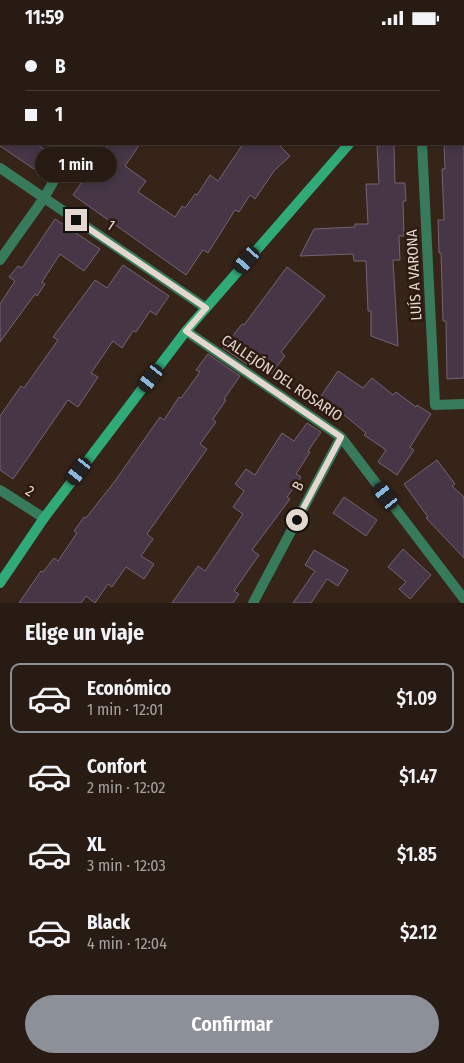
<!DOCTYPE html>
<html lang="es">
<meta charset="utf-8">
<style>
:root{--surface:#281b13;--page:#342821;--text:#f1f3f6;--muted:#a5a1a0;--line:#443933;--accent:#8c9099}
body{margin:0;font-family:"Fira Sans Condensed",sans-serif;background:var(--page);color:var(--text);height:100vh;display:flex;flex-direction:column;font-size:19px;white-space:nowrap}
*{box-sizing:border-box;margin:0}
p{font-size:16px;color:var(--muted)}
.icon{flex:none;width:28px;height:28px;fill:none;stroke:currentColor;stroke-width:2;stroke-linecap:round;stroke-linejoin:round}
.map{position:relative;height:568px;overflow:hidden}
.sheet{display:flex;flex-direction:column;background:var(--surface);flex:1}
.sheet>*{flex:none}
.banner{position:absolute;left:0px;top:0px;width:465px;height:110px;box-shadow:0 2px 8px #0003,0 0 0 1px var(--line);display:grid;align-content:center;height:110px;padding:0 25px;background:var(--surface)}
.end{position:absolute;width:22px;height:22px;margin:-11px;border:6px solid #e4d7d0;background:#111;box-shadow:0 0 0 2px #111}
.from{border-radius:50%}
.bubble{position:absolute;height:35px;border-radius:18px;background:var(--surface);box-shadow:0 2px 8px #0003,0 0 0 1px var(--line);font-size:16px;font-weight:600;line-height:35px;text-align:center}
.car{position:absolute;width:15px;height:30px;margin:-15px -8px;border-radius:6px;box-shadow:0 0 4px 1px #0007;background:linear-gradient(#222 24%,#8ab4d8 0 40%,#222 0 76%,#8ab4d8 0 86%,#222 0)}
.banner b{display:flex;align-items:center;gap:18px;height:48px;font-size:19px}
.banner b+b{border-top:1px solid var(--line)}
.banner i{width:12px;height:12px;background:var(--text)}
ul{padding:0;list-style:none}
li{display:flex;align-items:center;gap:15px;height:70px;margin:0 10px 8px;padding:0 15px;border:2px solid transparent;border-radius:10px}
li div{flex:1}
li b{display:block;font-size:19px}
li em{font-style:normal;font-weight:600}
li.selected{border-color:var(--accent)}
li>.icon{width:45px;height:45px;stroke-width:1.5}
h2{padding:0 25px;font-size:22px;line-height:60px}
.primary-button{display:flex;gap:10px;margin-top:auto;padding:10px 25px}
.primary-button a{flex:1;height:58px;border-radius:30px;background:var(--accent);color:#fff;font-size:20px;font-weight:600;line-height:58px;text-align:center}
.status{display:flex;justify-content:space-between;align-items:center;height:35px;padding:0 25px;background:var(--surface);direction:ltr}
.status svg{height:14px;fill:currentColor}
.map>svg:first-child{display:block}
.building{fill:#463646;stroke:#746374}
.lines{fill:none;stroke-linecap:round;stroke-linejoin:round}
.street{stroke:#377b5c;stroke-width:10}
.secondary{stroke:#31aa79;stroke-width:10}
.route{stroke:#e4d7d0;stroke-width:6}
.labels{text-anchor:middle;stroke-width:5;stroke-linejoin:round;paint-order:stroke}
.street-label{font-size:15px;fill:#e4d7d0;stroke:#2c1a0f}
</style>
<div class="status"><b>11:59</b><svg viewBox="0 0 49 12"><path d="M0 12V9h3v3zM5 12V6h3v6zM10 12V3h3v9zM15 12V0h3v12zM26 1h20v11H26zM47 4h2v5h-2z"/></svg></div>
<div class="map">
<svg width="464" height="568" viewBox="0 0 464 568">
<rect width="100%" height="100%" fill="#362419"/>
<path class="building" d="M0,109H36L47,116L34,134L0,111Z
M108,109H140L125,131L146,146L138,157L175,182L182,171L185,173L195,159L197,160L210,140L218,146L243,109H278L290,121L274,136L255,164L250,160L239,177L235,175L208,218L203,215L186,240L73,160Z
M444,109H464V343L447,344L446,286H443L441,218H439L438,185H444L442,134H445Z
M394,110L395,148H405L406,166H403L404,201H399L400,225H393L398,311L371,301V276H368L366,226H354L353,219L300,221L314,194L355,192V189H368L366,149H379L377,111Z
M55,184L100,214L84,236L60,219L42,247L45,249L37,261L35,259L0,307V269L15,246L9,242L18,231L22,233Z
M123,230L169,261L156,280L150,276L136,297L133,296L122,313L113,306L91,338L98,342L78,372L68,365L13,444L0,435V381L21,351L24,353L58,305L53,302L95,245L107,253Z
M287,232L325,261L281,317L285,321L271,339L252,324L248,330L223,313L242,289L244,290Z
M208,319L240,341L224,364L226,365L213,384L216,387L200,409L207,414L147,499L153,504L141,521L154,529L144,544L126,532L112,552L108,549L95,568L86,561L81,568H19L41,536L43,537L54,523L58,526L77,498L74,496L84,482L86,483L115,446L160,382L164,385L179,362L181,363L200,337L196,335Z
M338,336L363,353L372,343L393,360L396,357L416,372L417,370L431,379L410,412L414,415L397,440L378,427L386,415L364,400L366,398L321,361Z
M307,388L321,397L308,416L310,417L296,439L301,442L287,462L290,464L252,515L259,520L234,556L239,559L233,568H172L198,531L205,536L243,479L233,472L244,456L235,449L246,434L255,440L282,398L294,406Z
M437,425L455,449L452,451L464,462V523L426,483L428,482L404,449Z
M344,462L377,485L366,501L333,478Z
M403,514L431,540L410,564L399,554L406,547L388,532Z
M314,515L348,535L338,551L327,544L311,568H293L315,536L305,530Z"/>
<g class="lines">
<path class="street" d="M420,0V1
M139,1L140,0
M422,109L435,370L464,369
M0,133L206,273
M0,225L44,163L75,109
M186,296L341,402L464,564
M0,455L44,483
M253,568L341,402"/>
<path class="secondary" d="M222,0L225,1
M448,1L449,0
M0,548L44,483L186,296L349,109"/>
</g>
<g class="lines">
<path class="route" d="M76,185L206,273L186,296L341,402L297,485"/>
</g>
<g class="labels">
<g class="street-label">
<text transform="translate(111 190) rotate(34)" y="5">1</text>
<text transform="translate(414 240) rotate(-93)" y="5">LUÍS A VARONA</text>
<text transform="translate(282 343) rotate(34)" y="5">CALLEJÓN DEL ROSARIO</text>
<text transform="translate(298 451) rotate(-62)" y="5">B</text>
<text transform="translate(30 456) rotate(33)" y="5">2</text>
</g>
</g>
</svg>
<i class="end from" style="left:297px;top:485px"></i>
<i class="end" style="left:76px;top:185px"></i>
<div class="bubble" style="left:35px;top:112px;width:82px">1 min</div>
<i class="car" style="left:247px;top:225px;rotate:221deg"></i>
<i class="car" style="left:151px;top:343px;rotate:217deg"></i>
<i class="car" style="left:79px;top:436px;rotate:217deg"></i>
<i class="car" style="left:386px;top:461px;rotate:323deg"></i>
<div class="banner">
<b><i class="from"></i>B</b>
<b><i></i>1</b>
</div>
</div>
<section class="sheet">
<h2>Elige un viaje</h2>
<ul>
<li class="selected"><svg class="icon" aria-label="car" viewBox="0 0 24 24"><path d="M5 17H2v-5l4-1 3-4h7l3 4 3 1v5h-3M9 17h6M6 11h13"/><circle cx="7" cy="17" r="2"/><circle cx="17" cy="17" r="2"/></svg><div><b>Económico</b><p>1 min · 12:01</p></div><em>$1.09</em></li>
<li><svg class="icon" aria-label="car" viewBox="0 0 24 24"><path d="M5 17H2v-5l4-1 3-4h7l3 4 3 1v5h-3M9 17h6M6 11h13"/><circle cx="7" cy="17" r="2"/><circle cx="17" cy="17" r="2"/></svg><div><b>Confort</b><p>2 min · 12:02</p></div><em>$1.47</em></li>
<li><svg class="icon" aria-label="car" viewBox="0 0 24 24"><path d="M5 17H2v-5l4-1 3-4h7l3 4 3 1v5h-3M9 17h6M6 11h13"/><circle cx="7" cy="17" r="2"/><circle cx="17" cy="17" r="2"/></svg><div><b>XL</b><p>3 min · 12:03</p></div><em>$1.85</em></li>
<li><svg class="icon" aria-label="car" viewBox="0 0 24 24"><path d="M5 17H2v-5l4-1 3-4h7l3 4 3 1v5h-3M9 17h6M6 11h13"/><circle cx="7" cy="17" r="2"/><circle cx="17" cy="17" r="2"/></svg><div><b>Black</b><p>4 min · 12:04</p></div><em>$2.12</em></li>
</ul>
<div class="primary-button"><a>Confirmar</a></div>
</section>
